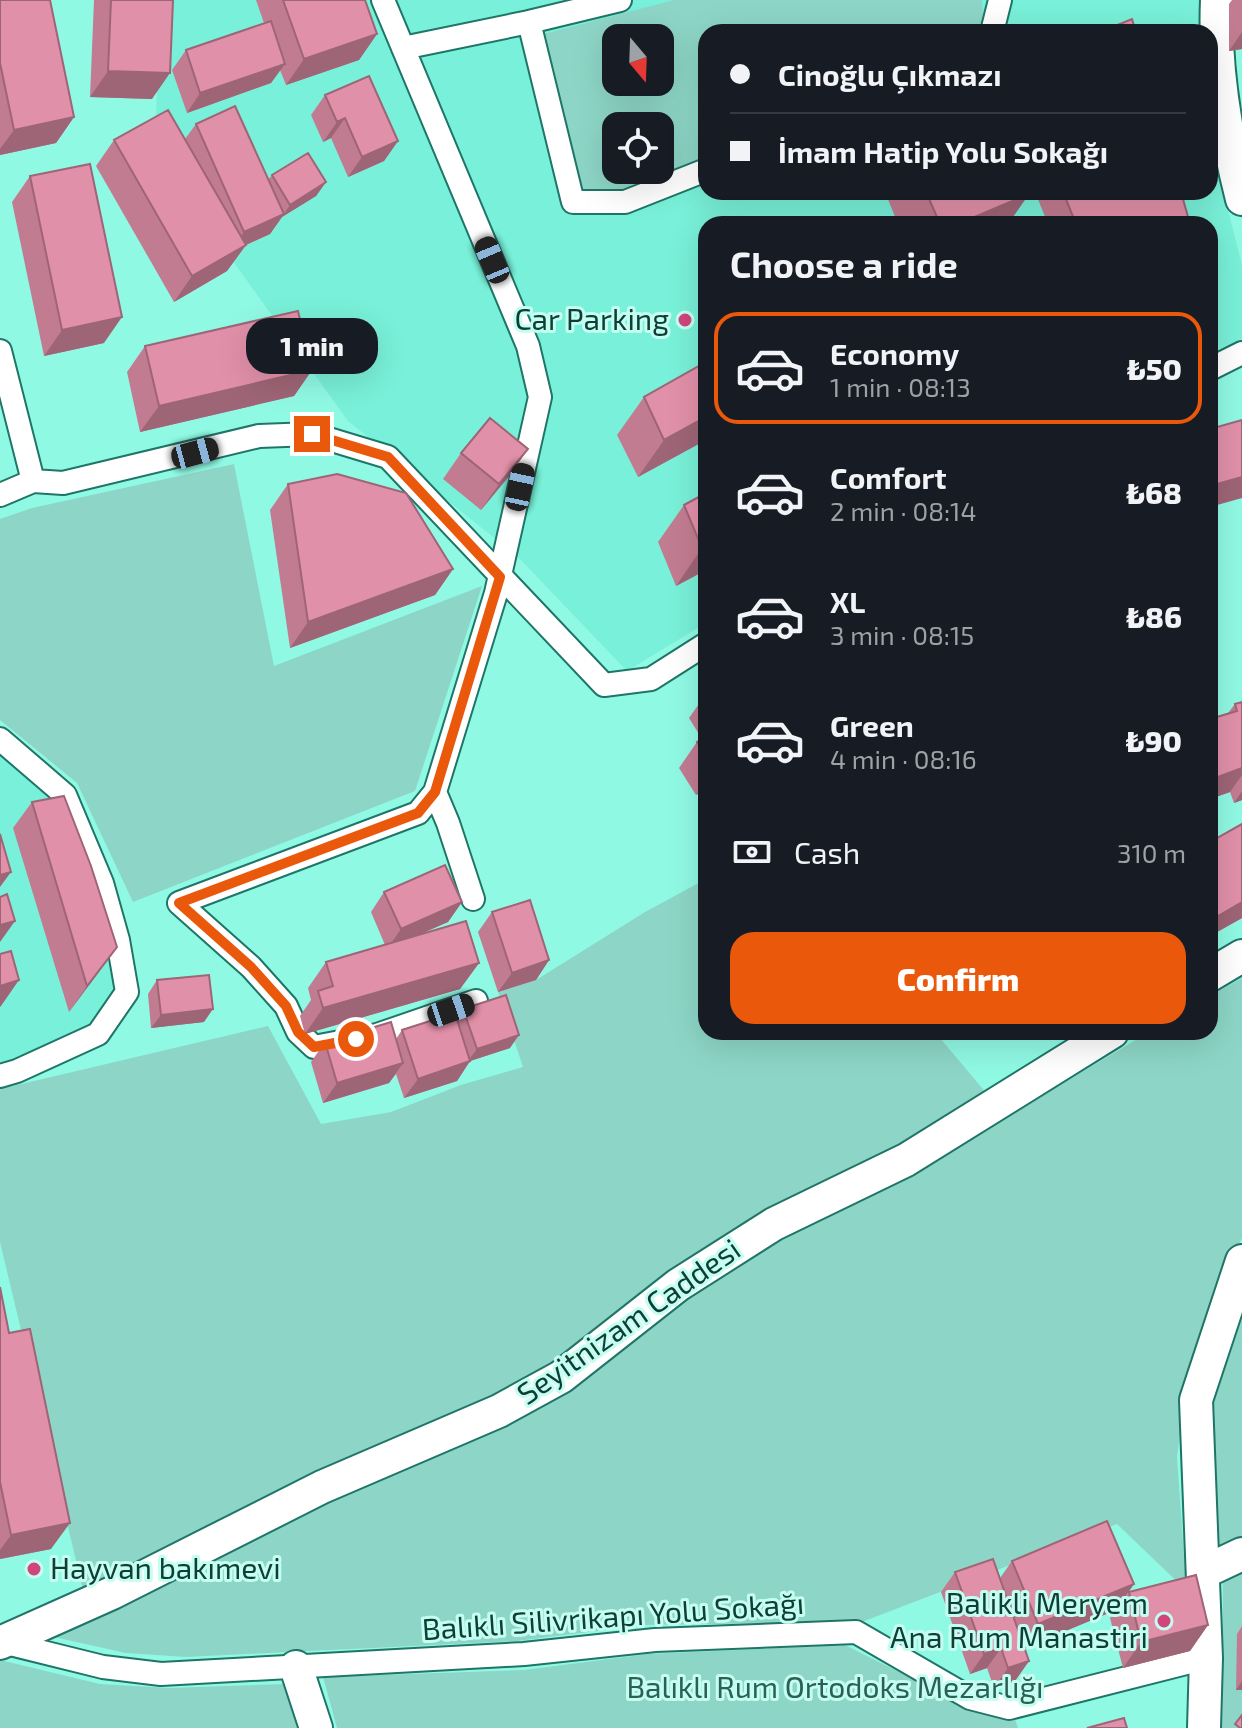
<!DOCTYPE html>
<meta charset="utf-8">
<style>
:root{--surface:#171b24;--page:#242831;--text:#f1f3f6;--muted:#9ea1a6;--line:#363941;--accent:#ea580c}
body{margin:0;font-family:"Exo 2",sans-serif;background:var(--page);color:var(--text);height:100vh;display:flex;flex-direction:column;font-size:30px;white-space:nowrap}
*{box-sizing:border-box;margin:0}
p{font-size:26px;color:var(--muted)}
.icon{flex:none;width:44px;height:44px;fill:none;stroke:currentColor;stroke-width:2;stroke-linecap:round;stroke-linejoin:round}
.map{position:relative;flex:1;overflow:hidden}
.details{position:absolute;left:698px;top:216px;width:520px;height:824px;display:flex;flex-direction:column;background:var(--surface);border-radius:24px;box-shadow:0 8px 32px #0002}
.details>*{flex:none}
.banner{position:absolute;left:698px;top:24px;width:520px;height:176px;border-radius:24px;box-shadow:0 8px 32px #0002;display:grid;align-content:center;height:176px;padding:0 32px;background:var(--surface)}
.needle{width:52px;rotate:161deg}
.tools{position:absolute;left:602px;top:24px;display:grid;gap:16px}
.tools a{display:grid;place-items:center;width:72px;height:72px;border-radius:16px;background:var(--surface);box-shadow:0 8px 32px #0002;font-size:40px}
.end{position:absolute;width:36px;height:36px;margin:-18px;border:10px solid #ea580c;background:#fff;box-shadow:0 0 0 4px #fff}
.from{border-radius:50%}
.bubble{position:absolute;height:56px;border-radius:24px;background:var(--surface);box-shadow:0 8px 32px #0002;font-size:26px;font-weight:800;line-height:56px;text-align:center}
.car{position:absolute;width:24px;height:48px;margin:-24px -12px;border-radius:10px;box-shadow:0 0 6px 2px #0007;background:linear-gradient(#222 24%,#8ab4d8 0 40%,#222 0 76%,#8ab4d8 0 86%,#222 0)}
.banner b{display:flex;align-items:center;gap:28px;height:76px;font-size:30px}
.banner b+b{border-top:2px solid var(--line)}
.banner i{width:20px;height:20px;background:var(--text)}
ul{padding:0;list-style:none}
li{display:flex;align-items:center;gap:24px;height:112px;margin:0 16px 12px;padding:0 16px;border:4px solid transparent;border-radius:24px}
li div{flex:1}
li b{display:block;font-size:30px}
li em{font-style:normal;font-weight:800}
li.current{border-color:var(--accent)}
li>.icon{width:72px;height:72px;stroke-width:1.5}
h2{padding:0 32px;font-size:36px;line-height:96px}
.pay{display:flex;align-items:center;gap:20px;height:88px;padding:0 32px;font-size:30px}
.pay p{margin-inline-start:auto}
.primary-button{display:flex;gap:16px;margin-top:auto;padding:16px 32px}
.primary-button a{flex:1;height:92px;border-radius:24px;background:var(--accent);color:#fff;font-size:32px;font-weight:800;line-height:92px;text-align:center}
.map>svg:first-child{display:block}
.built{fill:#79f0d9;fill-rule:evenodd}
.green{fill:#8dd6c7;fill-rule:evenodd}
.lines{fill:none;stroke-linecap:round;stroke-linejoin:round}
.street-casing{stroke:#1f7567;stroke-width:26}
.secondary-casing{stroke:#1f7567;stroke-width:36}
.street{stroke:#fff;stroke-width:22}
.secondary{stroke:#fff;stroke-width:32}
.wall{fill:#c27c91}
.shaded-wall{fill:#9e6576}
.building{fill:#e190a9;stroke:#9e6576;stroke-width:2}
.route{stroke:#ea580c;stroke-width:10}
.poi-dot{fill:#cf457c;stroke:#c3fef1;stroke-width:3}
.labels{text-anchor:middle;stroke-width:6;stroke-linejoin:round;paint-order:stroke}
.poi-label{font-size:30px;fill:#0f3e36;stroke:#c3fef1;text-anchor:end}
.street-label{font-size:30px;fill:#0f3e36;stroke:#c3fef1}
.park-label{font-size:30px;fill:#2c6056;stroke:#c3fef1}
</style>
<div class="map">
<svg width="1242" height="1728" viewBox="0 0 1242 1728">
<rect width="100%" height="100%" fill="#90f9e4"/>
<path class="built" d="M164,0H1203L1205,32H706V192H1210V93L1214,153L1242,266V339L1210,353V224H706V623L627,671L517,556L348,421L235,264L156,118L160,1ZM616,38H660V82H616ZM616,126H660V170H616Z
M0,756L57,800L104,916L115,993L92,1028L0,1063Z"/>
<path class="green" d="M674,0H982L983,20L976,32H706V157L624,189H580L544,34ZM616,38H660V82H616ZM616,126H660V170H616Z
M234,464L274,666L482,586L415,791L133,902L77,783L0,720V519L32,508Z
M706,879V1032H935L987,1094L565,1360L487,1402L84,1594L0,1242V1089L268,1026L321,1124L391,1112L461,1085L523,1067L498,992L536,980L645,912Z
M1242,978V1238L1223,1275L1185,1394L1177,1457L1184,1556L1191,1595L1117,1524L862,1622L644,1625L517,1641L186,1657L126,1653L49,1636L305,1511L477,1437L589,1377L695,1291L798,1231L962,1144L1149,1032H1210V996Z
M1242,1296V1544L1219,1555L1207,1399Z
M1242,1561V1728H1222L1223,1571Z
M845,1645L961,1703L1014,1716L1018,1728H337L323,1677L524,1670L648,1654Z
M0,1660L100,1684L169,1688L285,1684L300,1728H0Z"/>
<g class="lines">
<defs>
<path id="street" d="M383,0L528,346L540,397L496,593L435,792L418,813L179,903L251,967L286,1006L298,1032L314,1047L377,1035L476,1001
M529,22L573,202H625L706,170
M992,32L1000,0
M403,48L529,22L620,0
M0,351L33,481
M1210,369L1242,353
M0,495L33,481L63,483L259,436L312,434L388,457L604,685L651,679L706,644
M0,739L65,795L102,883L118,940L127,992L98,1034L17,1071L0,1076
M435,792L448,823L473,899
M2,1642L103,1667L161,1674L524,1654L655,1640L856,1632L970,1698L1009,1708L1206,1658"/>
<path id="secondary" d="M1217,0C1214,65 1226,136 1242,199
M1210,975L1242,956
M1204,1572L1242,1554
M0,1643L112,1593L322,1487L499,1411L561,1377L678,1285L774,1224L906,1160L1112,1032
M296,1667L316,1728
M1204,1728L1206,1658L1196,1400L1242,1261"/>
</defs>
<use href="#street" class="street-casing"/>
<use href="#secondary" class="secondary-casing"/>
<use href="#street" class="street"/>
<use href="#secondary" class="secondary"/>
</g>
<path class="wall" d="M0,0L74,117L56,143L0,155Z
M94,0H173L152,99L90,97Z
M256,0H365L377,34L359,60L286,85L280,70L271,83L187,113L172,70L186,50L264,23Z
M1232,0H1242V49L1229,51V4Z
M325,95L398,141L384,161L348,177L331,138L323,142L311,115Z
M196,124L268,180L272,175L326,182L316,196L282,217L270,234L246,245L227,271L174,302L96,166L114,140L185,139Z
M30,176L104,343L44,356L12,202Z
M885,192H1029V194L1008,224H898Z
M1035,192H1181L1190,224H1048Z
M145,346L312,370L294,396L140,432L127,372Z
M706,362V440L638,477L617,435L644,397Z
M461,453L510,475L481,510L443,479Z
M288,484L453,569L435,595L290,648L270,510Z
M706,493V570L676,586L658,542L684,505Z
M706,694V788L696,795L679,768L697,742L702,739L689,718Z
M1242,702V800L1234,803L1230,792L1210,799V719L1228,713L1235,704Z
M32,802L98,973L69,1012L13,828Z
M1210,842L1242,918L1210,936Z
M384,892L462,902L448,922L414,936L479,963L460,989L305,1034L300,1016L311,1000L308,988L326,962L385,945L371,912Z
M492,912L549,960L536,980L498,992L478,932Z
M157,980L204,1022L151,1028L148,994Z
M463,1009L510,1048L470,1061L457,1081L404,1098L396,1074L389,1083L323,1103L311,1062L325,1042L396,1039L402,1030L457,1019Z
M0,1287L51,1549L0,1559Z
M1012,1561L1134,1584L1116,1610L1024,1648L1029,1661L1015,1681L994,1688L987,1668L970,1674L941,1592L955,1572L1000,1578Z
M1129,1592L1208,1625L1190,1651L1123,1668L1110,1618Z
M1242,1626V1690H1236L1237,1634Z"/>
<path class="shaded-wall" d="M1242,32V49L1229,51Z
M377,34L359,60L286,85L304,59Z
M285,64L271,83L187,113L200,93Z
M108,71L170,73L152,99L90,97Z
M74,117L56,143L0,155V149L14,130Z
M345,118L331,138L323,142L337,122Z
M398,141L384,161L348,177L362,157Z
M326,182L316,196L282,217L270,234L230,252L244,232L283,215L290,205Z
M1029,194L1008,224H958Z
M246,245L227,271L174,302L192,276Z
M122,317L104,343L44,356L62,330Z
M312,370L294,396L140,432L159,406Z
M706,417V440L638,477L664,440Z
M528,449L510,475L481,510L499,484Z
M1242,477V498L1210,507V486Z
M706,546V570L676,586L702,548Z
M453,569L435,595L290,648L308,622Z
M1242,768V775L1230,792L1210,799V780Z
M706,780V788L696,795Z
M1242,791V800L1234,803Z
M11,872L0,887V875Z
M462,902L448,922L387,949L401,929Z
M1242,902V918L1210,936V928L1218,916Z
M15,921L0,942V925Z
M117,947L98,973L69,1012L87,986Z
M549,960L536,980L498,992L512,973Z
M479,963L460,989L305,1034L323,1008Z
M19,980L1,1006L0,1007V986Z
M213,1009L204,1022L151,1028L161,1015Z
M519,1035L510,1048L467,1062L477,1049Z
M470,1061L457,1081L404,1098L418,1079Z
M403,1063L389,1083L323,1103L337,1083Z
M70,1523L51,1549L0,1559V1550L11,1535Z
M1134,1584L1116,1610L1020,1650L1038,1624Z
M1208,1625L1190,1651L1123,1668L1141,1642Z
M1001,1648L987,1668L970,1674L984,1654Z
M1029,1661L1015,1681L994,1688L1008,1668Z
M1242,1681V1690H1236Z"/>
<path class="building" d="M0,0H50L74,117L14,130L0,63Z
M111,0H173L170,73L108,71Z
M283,0H365L377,34L304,59Z
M1132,19L1136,32H1100Z
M271,21L285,64L200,93L186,50Z
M369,76L398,141L362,157L345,118L337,122L325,95Z
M235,106L284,214L244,232L196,124Z
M168,110L246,245L192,276L114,140Z
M308,153L326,182L290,205L272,175Z
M90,164L122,317L62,330L30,176Z
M926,192H1029V194L958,224H940Z
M1063,192H1181L1190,224H1076Z
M1210,295L1216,317L1210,320Z
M298,311L312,370L159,406L145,346Z
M706,362V417L664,440L644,397Z
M490,418L528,449L499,484L461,453Z
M1242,420V477L1210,486V429Z
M337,474L406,493L453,569L308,622L288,484Z
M706,493V546L702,548L684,505Z
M1242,702V768L1210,780V719L1237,711L1235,704Z
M706,736V757L697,742Z
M64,796L91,866L117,947L87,986L32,802Z
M1242,824V902L1218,916L1210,902V842Z
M0,834L11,872L0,875Z
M445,865L462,902L401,929L384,892Z
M7,894L15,921L0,925V897Z
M530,900L549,960L512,973L492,912Z
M466,921L479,963L323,1008L318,991L333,986L326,962Z
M11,951L19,980L0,986V954Z
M209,975L213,1009L161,1015L157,980Z
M506,995L519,1035L477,1049L463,1009Z
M455,1013L470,1061L418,1079L402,1030Z
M391,1022L403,1063L337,1083L325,1042Z
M0,1287L9,1333L30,1329L70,1523L11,1535L0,1482Z
M1107,1521L1134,1584L1038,1624L1012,1561Z
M993,1559L1029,1661L1008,1668L1001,1648L984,1654L955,1572Z
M1196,1575L1208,1625L1141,1642L1129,1592Z
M1242,1715V1728H1240L1235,1724Z
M1124,1718L1127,1728H1087Z"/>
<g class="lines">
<path class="route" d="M312,434L388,457L500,577L435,792L418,813L179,903L251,967L286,1006L298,1032L314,1047L356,1039"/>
</g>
<g class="poi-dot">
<circle cx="685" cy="320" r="8"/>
<circle cx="34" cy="1569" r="8"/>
<circle cx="1164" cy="1621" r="8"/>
</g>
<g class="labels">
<g class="poi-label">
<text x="669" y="330">Car Parking</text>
<text x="50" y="1579" text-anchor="start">Hayvan bakımevi</text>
<text x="1148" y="1614">Balikli Meryem<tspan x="1148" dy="34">Ana Rum Manastiri</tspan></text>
</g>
<g class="street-label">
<text transform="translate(629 1322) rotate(-35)" y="10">Seyitnizam Caddesi</text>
<text transform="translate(613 1617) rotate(-4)" y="10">Balıklı Silivrikapı Yolu Sokağı</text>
</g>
<g class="park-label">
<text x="835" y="1698">Balıklı Rum Ortodoks Mezarlığı</text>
</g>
</g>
</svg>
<div class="tools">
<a><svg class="needle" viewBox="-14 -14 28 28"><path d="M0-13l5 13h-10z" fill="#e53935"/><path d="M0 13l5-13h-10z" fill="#9ea1a6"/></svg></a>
<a><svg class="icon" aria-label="locate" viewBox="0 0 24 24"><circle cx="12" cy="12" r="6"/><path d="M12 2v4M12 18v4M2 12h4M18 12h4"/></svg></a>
</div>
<i class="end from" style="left:356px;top:1039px"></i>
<i class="end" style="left:312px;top:434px"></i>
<div class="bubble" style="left:246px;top:318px;width:132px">1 min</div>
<i class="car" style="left:492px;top:260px;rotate:337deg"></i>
<i class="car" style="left:195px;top:453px;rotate:75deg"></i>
<i class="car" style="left:520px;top:487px;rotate:12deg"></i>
<i class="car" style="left:451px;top:1010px;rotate:71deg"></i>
<div class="banner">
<b><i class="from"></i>Cinoğlu Çıkmazı</b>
<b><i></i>İmam Hatip Yolu Sokağı</b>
</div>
<section class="details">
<h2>Choose a ride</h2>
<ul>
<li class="current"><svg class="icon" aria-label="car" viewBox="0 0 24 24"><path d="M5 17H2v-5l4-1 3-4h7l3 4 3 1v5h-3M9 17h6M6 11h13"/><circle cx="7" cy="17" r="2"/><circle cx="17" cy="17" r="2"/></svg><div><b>Economy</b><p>1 min · 08:13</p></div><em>₺50</em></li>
<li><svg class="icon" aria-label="car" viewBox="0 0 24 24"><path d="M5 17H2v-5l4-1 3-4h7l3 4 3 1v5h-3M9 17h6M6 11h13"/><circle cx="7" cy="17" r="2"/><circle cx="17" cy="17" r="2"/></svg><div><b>Comfort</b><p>2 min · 08:14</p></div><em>₺68</em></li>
<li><svg class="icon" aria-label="car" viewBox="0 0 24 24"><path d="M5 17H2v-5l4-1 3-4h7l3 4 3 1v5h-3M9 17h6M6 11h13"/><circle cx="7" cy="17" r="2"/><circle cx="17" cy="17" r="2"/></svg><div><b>XL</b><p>3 min · 08:15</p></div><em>₺86</em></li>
<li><svg class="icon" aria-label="car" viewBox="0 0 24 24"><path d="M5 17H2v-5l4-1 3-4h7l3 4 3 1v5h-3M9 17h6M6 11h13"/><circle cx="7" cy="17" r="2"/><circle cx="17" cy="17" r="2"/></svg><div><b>Green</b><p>4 min · 08:16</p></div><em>₺90</em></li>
</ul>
<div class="pay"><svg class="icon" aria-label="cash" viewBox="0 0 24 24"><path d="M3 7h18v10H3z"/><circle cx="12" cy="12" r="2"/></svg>Cash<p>310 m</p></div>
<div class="primary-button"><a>Confirm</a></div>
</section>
</div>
